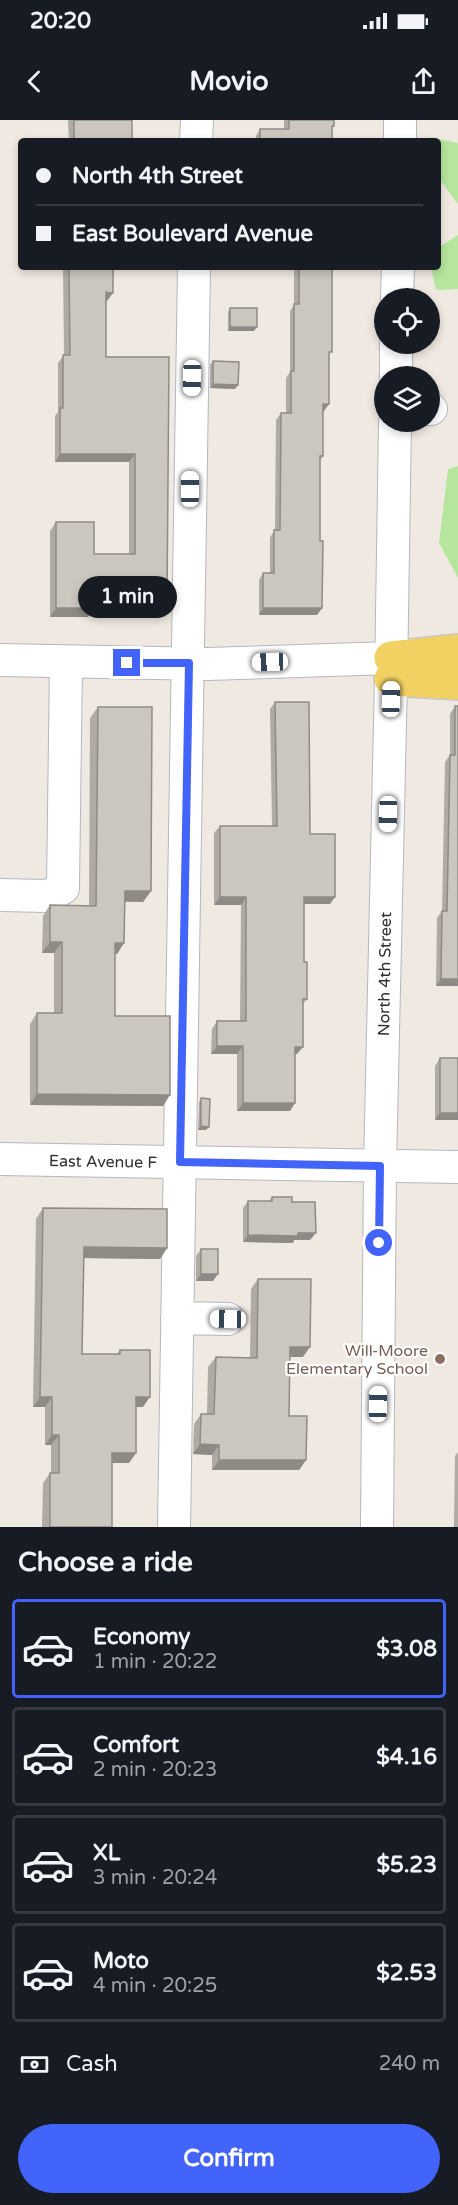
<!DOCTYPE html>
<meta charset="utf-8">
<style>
:root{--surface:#171b24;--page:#20242c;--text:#f1f3f6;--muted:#9ea1a6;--line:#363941;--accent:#4264fb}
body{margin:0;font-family:"Varela Round",sans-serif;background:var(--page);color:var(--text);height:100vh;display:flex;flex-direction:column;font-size:22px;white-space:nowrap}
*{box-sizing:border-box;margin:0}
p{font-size:20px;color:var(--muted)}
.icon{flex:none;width:33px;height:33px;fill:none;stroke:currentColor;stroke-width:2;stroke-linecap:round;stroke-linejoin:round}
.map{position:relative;height:1407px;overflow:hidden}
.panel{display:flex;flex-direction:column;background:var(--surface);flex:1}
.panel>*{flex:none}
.guide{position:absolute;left:18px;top:18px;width:423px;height:132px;border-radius:6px;box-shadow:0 3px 9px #0003;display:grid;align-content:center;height:132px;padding:0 18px;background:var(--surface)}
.controls{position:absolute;left:374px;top:168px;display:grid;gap:12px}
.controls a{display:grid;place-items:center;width:66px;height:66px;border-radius:50%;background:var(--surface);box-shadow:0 3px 9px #0003;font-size:30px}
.end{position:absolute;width:27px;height:27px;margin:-14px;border:8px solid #4264fb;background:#fff;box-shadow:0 0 0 3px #fff}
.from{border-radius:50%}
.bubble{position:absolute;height:42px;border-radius:21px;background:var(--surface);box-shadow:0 3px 9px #0003;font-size:20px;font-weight:700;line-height:42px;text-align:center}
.car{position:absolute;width:18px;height:36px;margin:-18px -9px;border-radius:8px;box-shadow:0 0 4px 2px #0007;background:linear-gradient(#fff 24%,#345 0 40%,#fff 0 76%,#345 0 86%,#fff 0)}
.guide b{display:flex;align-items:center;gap:21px;height:57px;font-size:22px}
.guide b+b{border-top:2px solid var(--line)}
.guide i{width:15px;height:15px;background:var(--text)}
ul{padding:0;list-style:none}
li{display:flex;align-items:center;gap:18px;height:99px;margin:0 12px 9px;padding:0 6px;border:3px solid var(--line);border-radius:6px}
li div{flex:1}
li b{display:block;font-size:22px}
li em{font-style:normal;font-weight:700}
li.current{border-color:var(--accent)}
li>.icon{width:54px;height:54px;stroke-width:1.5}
h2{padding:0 18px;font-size:27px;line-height:72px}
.pay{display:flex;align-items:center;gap:15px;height:66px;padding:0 18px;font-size:22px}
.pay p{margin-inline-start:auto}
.action{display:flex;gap:12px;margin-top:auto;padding:12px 18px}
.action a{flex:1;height:69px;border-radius:36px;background:var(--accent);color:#fff;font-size:24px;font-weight:700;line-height:69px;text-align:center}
.status{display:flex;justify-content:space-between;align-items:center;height:42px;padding:0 30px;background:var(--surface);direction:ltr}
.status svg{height:16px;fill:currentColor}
header{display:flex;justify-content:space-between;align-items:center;height:78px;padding:0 18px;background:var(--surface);font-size:27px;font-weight:700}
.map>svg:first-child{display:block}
.green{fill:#b6e59e}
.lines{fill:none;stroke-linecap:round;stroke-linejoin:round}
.minor-casing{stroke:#b4b7c1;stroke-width:34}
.major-casing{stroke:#c9c9c9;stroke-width:36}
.minor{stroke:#fff;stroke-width:32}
.major{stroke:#f2d163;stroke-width:33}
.wall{fill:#afaba4}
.shaded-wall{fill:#8e8b86}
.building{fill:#cbc7bf;stroke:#8e8b86;stroke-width:1.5}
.route{stroke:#4264fb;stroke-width:8}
.education-dot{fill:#8d6e63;stroke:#fff;stroke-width:2}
.labels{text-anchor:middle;stroke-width:4.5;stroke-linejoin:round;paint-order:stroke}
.street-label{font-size:16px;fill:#2e2e2e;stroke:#fff}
.education-label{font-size:16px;fill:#785e54;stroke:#fff;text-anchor:end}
</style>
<div class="status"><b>20:20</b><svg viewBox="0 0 49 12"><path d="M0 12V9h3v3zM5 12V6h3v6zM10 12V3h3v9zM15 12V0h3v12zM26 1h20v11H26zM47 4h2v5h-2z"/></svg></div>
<header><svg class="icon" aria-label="back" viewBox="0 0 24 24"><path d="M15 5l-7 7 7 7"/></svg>Movio<svg class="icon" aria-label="share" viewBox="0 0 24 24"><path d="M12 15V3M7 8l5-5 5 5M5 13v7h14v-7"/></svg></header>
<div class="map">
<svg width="458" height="1407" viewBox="0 0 458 1407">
<rect width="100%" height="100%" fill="#efe9e1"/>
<path class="green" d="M429,17L458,23V84L438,57V21H428Z
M458,115V169L436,170L431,147H438V128Z
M458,346V458L439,423L448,349Z"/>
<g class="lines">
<defs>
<path id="minor" d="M196,21L197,0
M400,21V0
M397,178L398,147
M396,256V224
M429,289H431
M0,540L207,544L391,538
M0,775L48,776L63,768L66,542
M0,1039L458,1047
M177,1198L228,1199
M174,1407L194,147
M377,1407L380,1046L391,559L395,302"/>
<path id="major" d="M391,538L458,531
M391,559L458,563"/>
</defs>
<use href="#minor" class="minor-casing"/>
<use href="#major" class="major-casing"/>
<use href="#minor" class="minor"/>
<use href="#major" class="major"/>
</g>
<path class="wall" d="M68,0H132V21H69Z
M284,0H334V6L332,9V21H256V16L260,9H284Z
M63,147H113L106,181V237H169L161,491H92L88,497H50V411L56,402L94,434H129V342H55V296L58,292V243L64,235Z
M294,147H332L329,236V284L323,291V336L320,341V421L322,488L317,495H259V460L263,453H270V417L275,410L276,300L281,293H286V258L290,252V191L294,185Z
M230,188L254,211H228V192Z
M213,241L235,269L210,268V245Z
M275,582L330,784H304V842L307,879L303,884L297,934H295L290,991H237V934H211L212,909L217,901H240L241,785H214V713L220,706H272L270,589Z
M455,586L458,866H436L437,798L442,791L445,642L450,635V594Z
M98,587L151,771L143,782H125L124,823L117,834H115V896L163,986L30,985V904L37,893H54V833H42L43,796L50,785H89L90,598Z
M440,938L458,1000H435V946Z
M201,978L206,1010H198L199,982Z
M272,1077L292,1082L310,1120H294L293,1123L243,1122V1088L248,1081H269Z
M43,1088L167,1128L160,1139L84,1138L82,1234H117L120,1230L143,1287H136V1333L129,1343H112V1407H42L43,1363L50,1353H51V1325H45V1287H33L36,1099Z
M201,1129L213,1161H196V1136Z
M258,1159L303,1237H290L289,1296L306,1340L299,1350H212V1335L193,1334L194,1304L201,1294H207L208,1247L216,1237H250L251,1169Z
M458,1332V1407H454L455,1336Z"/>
<path class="shaded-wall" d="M106,172L113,173L107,181H101Z
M230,207H257L254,211H228Z
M213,264L238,265L235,269L210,268Z
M323,284H329L324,291H318Z
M60,334H135L129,342H55Z
M94,482H167L161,491H92L88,497H50L56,488Z
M263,488H322L317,495H259Z
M125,771H151L143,782L117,781Z
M220,777H246L241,785H214Z
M304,777H335L330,784H299Z
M50,822H62L54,833H42Z
M115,823H124L117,834H107Z
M441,859H458V866H436Z
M217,926H243L237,934H211Z
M295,927H303L297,934H290Z
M37,974L170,975L163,986L30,985Z
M243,983H295L290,991H237Z
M440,993H458V1000H435Z
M201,1006L209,1007L206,1010H198Z
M298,1113H316L310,1120H294L293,1123L243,1122L248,1115Z
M84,1127L167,1128L160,1139L77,1138Z
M201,1154H218L213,1161H196Z
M290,1227H310L303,1237H283Z
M40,1277H52L45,1287H33Z
M136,1277H150L143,1287H129Z
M52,1315H59L51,1325H45Z
M200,1324L219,1325L212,1335L193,1334Z
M112,1333H136L129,1343H104Z
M219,1340H306L299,1350H212Z"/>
<path class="building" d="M74,0H132V21H74Z
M289,0H334V6H332V21H260V9H289Z
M69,147H113V173L106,172V237H169L167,482H94V488H56V402H94V434H135V334H60V288H63V235H70Z
M299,147H332V232H329V284H323V336H320V421H323L322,488H263V453H274V410H280L281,293H291V251H294V184H299Z
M230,188H257V207H230Z
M213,241L239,242L238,265L213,264Z
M275,582H309L310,714H335V777H304V842H307V879H303V927H295V983H243V926H217V901H246V777H220V706H277Z
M455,586H458V859H441L442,791H447L450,635H455Z
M98,587H152L151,771H125L124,823H115V896H170V975L37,974V893H62V822H50V785L96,786Z
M440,938H458V993H440Z
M201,978L210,979L209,1007L201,1006Z
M272,1077H292V1082H315L316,1113H298V1116L248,1115V1081H272Z
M43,1088L167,1089V1128L84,1127L82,1234H120V1230H150V1277H136V1333H112V1407H50V1353H59V1315H52V1277H40Z
M201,1129H218V1154H201Z
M258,1159H311L310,1227H290L289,1296H307L306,1340H219V1325L200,1324L201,1294H214L216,1237L257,1238Z"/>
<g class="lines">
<path class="route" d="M127,543H189L180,1042L380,1046L379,1123"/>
</g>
<circle class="education-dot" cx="440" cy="1239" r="6"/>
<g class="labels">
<g class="street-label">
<text transform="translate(384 854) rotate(-89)" y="6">North 4th Street</text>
<text transform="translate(103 1041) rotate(1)" y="6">East Avenue F</text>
</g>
<g class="education-label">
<text x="428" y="1236">Will-Moore<tspan x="428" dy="18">Elementary School</tspan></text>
</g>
</g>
</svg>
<div class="controls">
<a><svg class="icon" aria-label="locate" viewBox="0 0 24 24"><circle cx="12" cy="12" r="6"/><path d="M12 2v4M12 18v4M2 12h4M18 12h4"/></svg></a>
<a><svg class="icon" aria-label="layers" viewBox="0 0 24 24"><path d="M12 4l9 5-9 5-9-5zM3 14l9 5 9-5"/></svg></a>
</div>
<i class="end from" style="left:379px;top:1123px"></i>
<i class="end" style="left:127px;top:543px"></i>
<div class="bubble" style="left:78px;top:456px;width:99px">1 min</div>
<i class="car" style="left:192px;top:258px;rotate:181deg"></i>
<i class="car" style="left:190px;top:369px;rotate:0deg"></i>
<i class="car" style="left:270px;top:542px;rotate:268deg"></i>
<i class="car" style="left:391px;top:579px;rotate:1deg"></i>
<i class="car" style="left:388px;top:694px;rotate:181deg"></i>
<i class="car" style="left:228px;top:1199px;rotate:271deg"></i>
<i class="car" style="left:378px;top:1284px;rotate:1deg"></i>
<div class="guide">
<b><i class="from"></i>North 4th Street</b>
<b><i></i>East Boulevard Avenue</b>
</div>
</div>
<section class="panel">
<h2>Choose a ride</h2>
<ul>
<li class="current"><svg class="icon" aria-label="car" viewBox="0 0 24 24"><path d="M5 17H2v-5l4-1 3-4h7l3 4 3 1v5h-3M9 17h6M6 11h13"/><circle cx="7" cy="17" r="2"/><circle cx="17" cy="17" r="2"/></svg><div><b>Economy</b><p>1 min · 20:22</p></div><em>$3.08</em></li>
<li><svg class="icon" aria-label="car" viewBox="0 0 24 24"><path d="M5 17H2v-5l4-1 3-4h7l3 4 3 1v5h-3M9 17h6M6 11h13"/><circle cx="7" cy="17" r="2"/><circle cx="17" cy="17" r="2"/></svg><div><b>Comfort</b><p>2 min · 20:23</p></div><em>$4.16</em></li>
<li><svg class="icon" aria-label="car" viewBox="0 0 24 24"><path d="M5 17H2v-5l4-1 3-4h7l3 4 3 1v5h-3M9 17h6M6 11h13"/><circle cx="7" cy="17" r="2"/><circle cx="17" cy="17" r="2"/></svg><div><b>XL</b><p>3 min · 20:24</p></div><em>$5.23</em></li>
<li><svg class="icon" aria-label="car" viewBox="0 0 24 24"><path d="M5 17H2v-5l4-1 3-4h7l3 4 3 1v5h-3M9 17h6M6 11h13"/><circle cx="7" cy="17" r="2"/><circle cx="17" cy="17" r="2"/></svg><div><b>Moto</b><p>4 min · 20:25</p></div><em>$2.53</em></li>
</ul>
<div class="pay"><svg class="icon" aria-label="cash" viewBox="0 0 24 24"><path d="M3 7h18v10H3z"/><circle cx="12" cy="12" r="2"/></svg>Cash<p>240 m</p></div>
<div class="action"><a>Confirm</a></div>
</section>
